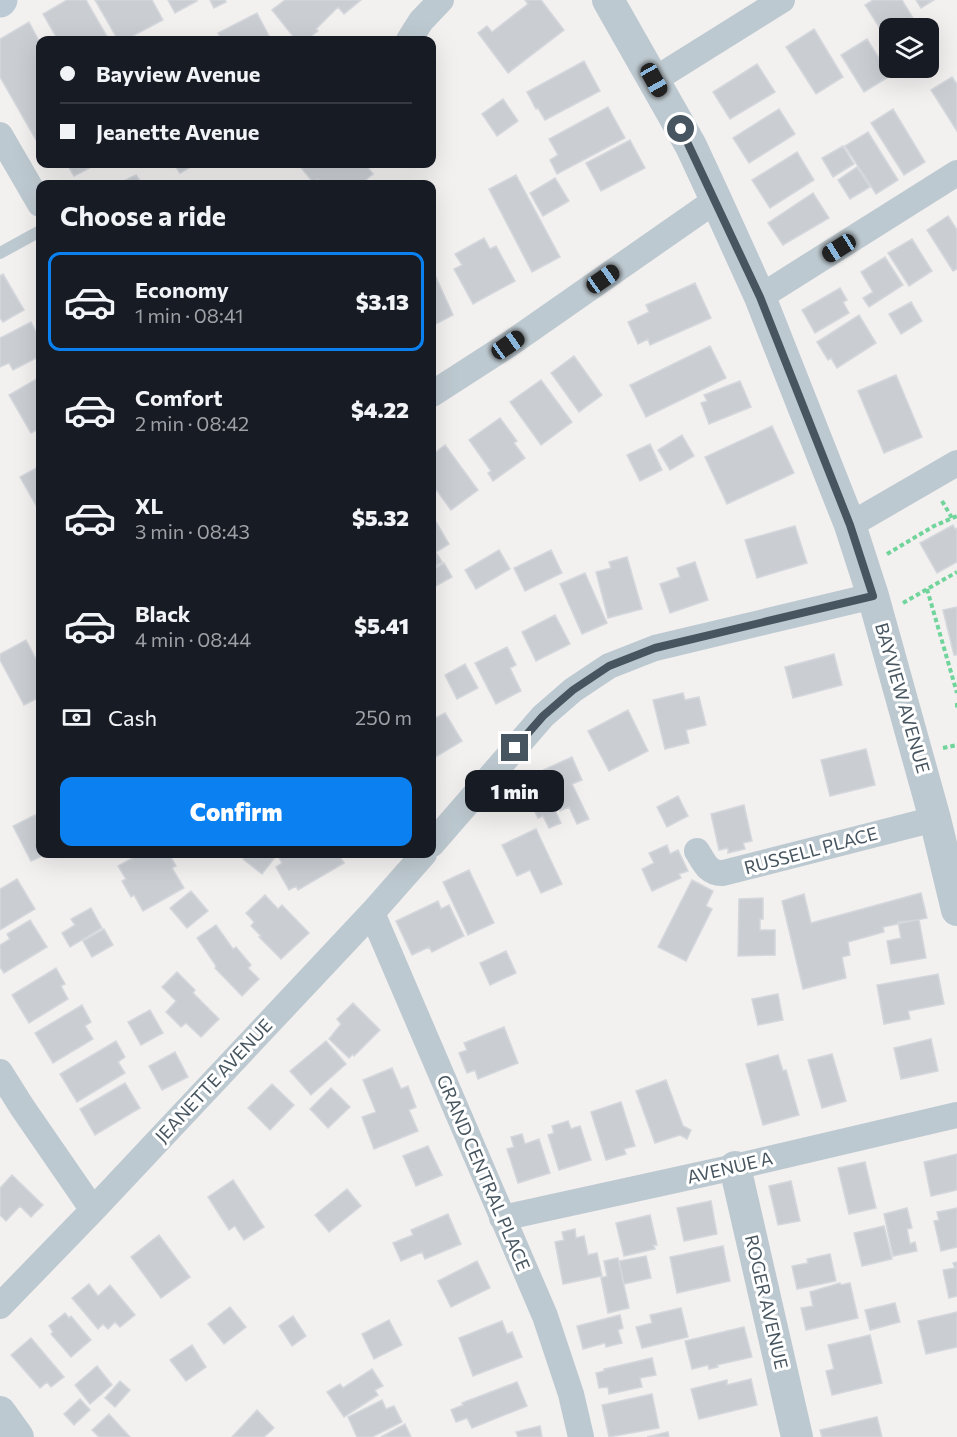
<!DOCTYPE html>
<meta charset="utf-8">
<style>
:root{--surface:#171b24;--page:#20242c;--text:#f1f3f6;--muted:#9ea1a6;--line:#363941;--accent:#0b81f1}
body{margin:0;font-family:Commissioner,sans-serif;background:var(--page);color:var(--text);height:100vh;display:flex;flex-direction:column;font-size:22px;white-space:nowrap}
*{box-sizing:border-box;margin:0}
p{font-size:20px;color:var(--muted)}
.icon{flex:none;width:33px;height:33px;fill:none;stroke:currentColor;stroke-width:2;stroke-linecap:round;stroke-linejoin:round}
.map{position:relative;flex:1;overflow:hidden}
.drawer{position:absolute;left:36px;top:180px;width:400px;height:678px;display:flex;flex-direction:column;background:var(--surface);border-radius:12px;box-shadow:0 6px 24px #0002}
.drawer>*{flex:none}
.banner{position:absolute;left:36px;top:36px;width:400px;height:132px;border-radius:12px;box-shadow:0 6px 24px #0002;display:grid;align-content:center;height:132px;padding:0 24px;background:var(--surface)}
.fabs{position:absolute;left:879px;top:18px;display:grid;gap:12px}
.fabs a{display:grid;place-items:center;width:60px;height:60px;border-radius:12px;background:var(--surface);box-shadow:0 6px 24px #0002;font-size:30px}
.end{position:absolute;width:27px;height:27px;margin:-14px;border:8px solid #46555f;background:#fff;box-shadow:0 0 0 3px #fff}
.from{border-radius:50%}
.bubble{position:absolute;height:42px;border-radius:12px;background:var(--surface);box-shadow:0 6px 24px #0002;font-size:20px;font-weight:800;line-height:42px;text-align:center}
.car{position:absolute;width:18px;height:36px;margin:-18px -9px;border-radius:8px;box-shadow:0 0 4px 2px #0007;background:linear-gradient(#222 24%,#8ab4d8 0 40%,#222 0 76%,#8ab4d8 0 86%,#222 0)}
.banner b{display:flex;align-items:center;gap:21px;height:57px;font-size:22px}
.banner b+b{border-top:2px solid var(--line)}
.banner i{width:15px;height:15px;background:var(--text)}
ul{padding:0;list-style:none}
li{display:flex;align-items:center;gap:18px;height:99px;margin:0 12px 9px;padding:0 12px;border:3px solid transparent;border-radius:12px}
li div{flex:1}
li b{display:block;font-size:22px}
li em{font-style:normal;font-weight:800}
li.active{border-color:var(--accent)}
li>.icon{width:54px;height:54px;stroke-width:1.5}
h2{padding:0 24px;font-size:27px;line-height:72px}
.pay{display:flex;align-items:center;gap:15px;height:66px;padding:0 24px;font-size:22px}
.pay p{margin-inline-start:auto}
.action{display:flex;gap:12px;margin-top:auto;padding:12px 24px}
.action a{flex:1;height:69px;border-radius:12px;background:var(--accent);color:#fff;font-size:24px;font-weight:800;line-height:69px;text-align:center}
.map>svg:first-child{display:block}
.building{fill:#caced3;stroke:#d4d7dc;stroke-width:1.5}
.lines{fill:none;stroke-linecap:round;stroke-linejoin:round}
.path{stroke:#71d49b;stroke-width:4;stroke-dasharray:4.5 3;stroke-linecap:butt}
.service{stroke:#bdc9d0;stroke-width:12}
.minor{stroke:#bdc9d0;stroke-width:26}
.tertiary{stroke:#bdc9d0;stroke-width:32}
.secondary{stroke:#bccad5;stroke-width:33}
.route{stroke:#46555f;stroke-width:8}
.labels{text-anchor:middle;stroke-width:6;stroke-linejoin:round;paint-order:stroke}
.street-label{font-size:18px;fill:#46555f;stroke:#fff}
</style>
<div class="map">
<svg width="957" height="1437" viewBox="0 0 957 1437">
<rect width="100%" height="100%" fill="#f3f0f0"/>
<path class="building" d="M67,0H86L109,40H58L43,14Z
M95,0H152L163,20L125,40H118Z
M168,0H196L197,1L175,13Z
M210,0H225L226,2L214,8Z
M285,0H361L344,14L338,7L316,29L318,31L309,38L311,40H296L272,10Z
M525,0H541L564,30L508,73L478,33L487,26L492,32L528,4Z
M873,0H902L919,28H890V44L865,5Z
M916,0H934L921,8Z
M257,13L271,40H222L218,33Z
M29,22L40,43V137L36,140L0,77V39Z
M814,29L843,77L816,94L786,47Z
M867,39L890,76L864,92L841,55Z
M584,61L600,91L545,120L538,108L536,109L527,92Z
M757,64L775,92L730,119L713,92Z
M952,77L957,84V131L931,90Z
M503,99L518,121L497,136L482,114Z
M608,107L625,138L557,174L550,160L558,155L549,139Z
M779,109L795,134L749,163L733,138Z
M893,109L925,162L904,175L871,123Z
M868,132L898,180L876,194L845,146Z
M630,140L645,168L601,191L586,163Z
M843,146L854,164L833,177L822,158Z
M797,152L814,180L770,208L752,180Z
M67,164H97L74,176Z
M174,164H196L180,173Z
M298,164H357L360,167L365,164L373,174L360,184H322L318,179L313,182Z
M857,167L870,187L850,199L838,180Z
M136,175L142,184H118Z
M516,175L560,257L532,272L489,189Z
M555,178L569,201L543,216L530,193Z
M813,193L829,218L783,245L768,223Z
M948,216L957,230V269L953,271L927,230Z
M484,238L490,249L496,246L515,281L473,304L454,269L462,265L455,254Z
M912,239L932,271L909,286L888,253Z
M885,257L903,285L869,307L863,298L873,292L861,272Z
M3,274L24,310L3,322L0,318V276Z
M435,275L453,315L432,326V276Z
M695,283L711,318L650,345L648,339L638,344L628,322L649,312L646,305Z
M840,288L847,300L843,302L849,313L815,333L802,310Z
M911,302L922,321L901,334L889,314Z
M859,315L876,343L837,368L831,358L828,360L817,342Z
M31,322L40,340V356L13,370L9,363L0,367V338Z
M710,346L726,378L646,417L630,385Z
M574,356L602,395L579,412L551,373Z
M896,375L922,437L884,453L858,391Z
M40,377V428L31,433L9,395Z
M541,380L572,422L541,445L510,402Z
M740,381L751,407L709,424L701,403L707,401L704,395Z
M500,418L517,441L514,443L525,458L493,481L488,473L491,471L469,440Z
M772,426L794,473L727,504L705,457Z
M682,435L694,456L670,470L658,450Z
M650,444L662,470L640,481L627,455Z
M445,445L478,490L451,510L432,484V455Z
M40,466V504L37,507L20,477Z
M432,515L449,544L436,552L442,562L432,568Z
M953,525L955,529L957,528V562L937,573L920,543Z
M795,526L807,563L757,578L745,540Z
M499,550L510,569L476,589L465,570Z
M551,550L562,573L525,591L514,568Z
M627,557L642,609L608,618L596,572L611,568L609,562Z
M695,562L708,600L670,613L660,584L680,577L677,568Z
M444,563L452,577L432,588L435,593L432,595V570Z
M585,573L607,623L582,634L560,584Z
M957,607V655H954L943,610Z
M555,615L570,644L536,661L522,632Z
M26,640L40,667V697L24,705L0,660V654Z
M507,647L516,665L510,668L521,691L496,704L475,663Z
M834,654L842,685L793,698L785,667Z
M465,664L478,688L457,699L445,675Z
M683,693L685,700L699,697L706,725L686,730L689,743L665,749L653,700Z
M628,710L648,751L609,771L588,731Z
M445,713L462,741L432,759V720Z
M866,749L875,785L830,796L821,760Z
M572,757L582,780L572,784L589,819L577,824L569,807L560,811L541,771Z
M537,778L541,786L543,785L561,823L549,828L543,816L538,818L522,786Z
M678,796L688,816L667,827L657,807Z
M744,805L752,841L743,843L745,849L728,853V848L719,850L711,814Z
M37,814L40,822V854H47L31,861L13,826Z
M536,829L562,884L541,893L530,870L517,876L502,845Z
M667,845L670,854L678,850L688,871L679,874L681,878L652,891L642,869L654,863L649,853Z
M140,854H164L165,856L169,854L176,866L172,868L184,888L143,911L134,895L131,897L122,881L126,879L118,866Z
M247,854H273L276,856L262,874L243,859Z
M277,854H338L344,863L298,890L296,886L289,890L276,867L282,863Z
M469,870L494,923L468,935L443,882Z
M17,879L35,909L0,930V889Z
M692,880L713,891L706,906L712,909L686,961L658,947Z
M191,891L208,911L187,928L170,908Z
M921,893L927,918L883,927L884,932L848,942L850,955L842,957L846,978L803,989L782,901L804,894L811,923Z
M265,895L278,909L282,905L309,933L281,959L259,937L261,936L251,926L254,922L246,913Z
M763,898V919H760V930H775V955L738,956L739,899Z
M438,901L441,909L449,905L464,936L432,952L429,947L412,955L396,921Z
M91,908L102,928L70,947L62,933L75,925L71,919Z
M30,920L47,947L4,973L0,967V945L10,939L7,934Z
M919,920L926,958L891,964L887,941L901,938L898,922Z
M216,925L233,949L236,947L251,965L248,968L259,979L242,996L215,968L216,966L197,938Z
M104,929L113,945L92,957L83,941Z
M506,951L516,973L490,985L480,963Z
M56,968L65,984L61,986L68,999L29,1023L12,995Z
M177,972L195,990L193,993L219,1019L201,1037L186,1023L181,1027L166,1012L176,1001L162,987Z
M938,974L944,1004L908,1011L910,1019L884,1024L877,985Z
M778,994L783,1020L758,1025L752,999Z
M353,1003L380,1030L354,1056L353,1054L349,1058L329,1039L341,1024L337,1019Z
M82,1005L91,1022L85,1026L93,1039L53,1063L35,1033Z
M150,1010L163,1033L141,1045L128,1022Z
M504,1027L518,1063L478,1079L475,1070L467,1073L459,1053L467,1050L464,1043Z
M931,1039L938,1071L901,1079L894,1048Z
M116,1041L125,1057L118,1062L125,1073L77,1102L60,1074Z
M326,1041L346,1064L311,1095L290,1071Z
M175,1052L188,1077L162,1090L149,1066Z
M832,1054L846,1101L822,1108L808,1060Z
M778,1055L783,1071L786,1070L799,1115L763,1125L746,1064Z
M392,1068L401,1089L408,1086L416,1107L409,1110L418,1131L374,1149L362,1117L376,1112L363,1080Z
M666,1080L683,1126L691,1130L687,1139L680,1135L655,1143L636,1091Z
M125,1083L140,1108L95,1135L80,1109Z
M272,1084L294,1105L270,1130L248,1108Z
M331,1088L350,1107L328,1128L310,1109Z
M621,1102L635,1146L624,1149L626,1154L606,1160L591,1112Z
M568,1121L571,1129L580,1126L591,1160L559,1170L548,1135L554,1133L552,1126Z
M522,1134L525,1144L539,1139L550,1173L518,1183L507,1149L514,1147L511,1137Z
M428,1146L442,1175L416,1186L403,1156Z
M957,1154V1190L931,1196L924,1162Z
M865,1162L876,1208L849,1214L838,1168Z
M12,1175L43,1205L31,1217L20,1206L6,1221L0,1215V1188Z
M233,1180L264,1227L244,1240L235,1226L229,1230L208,1197Z
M791,1181L800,1221L778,1225L769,1186Z
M347,1189L361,1206L329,1232L315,1215Z
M711,1201L717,1234L684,1241L677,1208Z
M907,1208L912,1228L907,1229L910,1244L915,1242L917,1251L893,1256L884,1214Z
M957,1208V1247L941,1251L934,1221L939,1220L937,1212Z
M448,1214L461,1244L425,1259L422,1252L401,1261L393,1243L413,1235L411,1230Z
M650,1215L657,1245H653L655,1249L624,1256L616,1223Z
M884,1226L892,1259L862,1266L854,1233Z
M575,1229L576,1238L584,1236L588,1255L597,1253L602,1276L563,1284L555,1242L564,1240L562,1232Z
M159,1235L190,1277L161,1298L131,1257Z
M723,1246L730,1281L677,1293L670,1257Z
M830,1254L836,1281L797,1289L792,1266L808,1263L807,1259Z
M646,1256L651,1278L624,1284L619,1261Z
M618,1258L629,1308L608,1313L601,1278L607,1276L604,1261Z
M477,1261L490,1288L451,1307L438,1281Z
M957,1262V1296L949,1298L943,1270L955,1268L953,1263Z
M840,1283L841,1285L850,1283L858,1318L806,1330L801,1308L813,1306L810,1292Z
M89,1284L98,1296L110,1285L135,1315L120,1327L115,1322L108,1329L103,1324L98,1329L72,1298Z
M895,1303L900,1322L870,1330L865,1310Z
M230,1307L246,1327L224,1344L208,1324Z
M681,1308L688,1337L642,1348L636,1327L652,1323L650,1315Z
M957,1312V1347L926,1354L918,1321Z
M65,1313L69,1318L71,1316L91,1340L71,1357L51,1334L53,1332L49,1326Z
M620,1315L623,1328L618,1330L622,1343L606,1347L605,1343L583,1349L577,1326Z
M293,1316L306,1336L292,1346L279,1326Z
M389,1320L402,1345L374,1359L362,1334Z
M502,1321L507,1334L512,1332L522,1357L473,1376L459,1338Z
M744,1327L752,1357L717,1365L718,1367L709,1369L708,1365L692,1369L685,1341Z
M870,1335L882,1383L832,1395L826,1371L834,1369L828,1345Z
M31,1338L64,1377L51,1387L47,1382L40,1388L11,1355Z
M192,1345L206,1367L186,1381L170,1360Z
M652,1358L656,1375L640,1378L642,1387L609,1394L608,1387L599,1388L596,1373L604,1371V1369Z
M97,1366L112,1385L90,1404L75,1385Z
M372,1369L383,1386L375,1390L378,1395L344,1417L327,1392L340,1384L343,1388Z
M751,1379L757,1405L699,1419L691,1389L727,1380V1385Z
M120,1381L130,1390L115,1407L105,1398Z
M517,1382L527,1406L472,1428L467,1418L456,1422L451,1410L463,1405L462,1403Z
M652,1394L659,1428L609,1437L602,1405Z
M80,1399L90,1410L74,1425L64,1414Z
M382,1400L386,1409L394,1406L402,1422L372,1437H357L348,1417Z
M257,1410L274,1428L264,1437H232Z
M109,1414L130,1437H99L92,1430Z
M877,1417L882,1437H822L820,1430Z
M405,1424L411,1437H381Z
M540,1426L542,1437H518L516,1432Z
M668,1432L669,1437H647Z"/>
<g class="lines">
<path class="path" d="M942,501L952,518
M887,554L934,526L957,516
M927,589L957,693
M903,603L957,572
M957,703V708
M943,748L957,745"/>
<path class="service" d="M0,253L40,231"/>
<path class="minor" d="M409,40L421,21L441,0
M654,80L782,0
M0,135L40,204
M760,297L957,173
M432,394L508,345L716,200
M850,525L957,463
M432,844L543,716L573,690L609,666L655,648L873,596
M697,851C704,862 708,874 723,873L935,819
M372,913L545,1316L571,1394L581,1437
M0,1072L22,1107L93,1210
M502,1218L735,1167L957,1115
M0,1306L93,1210L372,913L424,854"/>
<path class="tertiary" d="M608,0L691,146L716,200L760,297L850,525L873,596L935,819L957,910
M735,1167L797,1437
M0,1412L18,1437"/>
<path class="secondary" d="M0,1L1,0"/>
</g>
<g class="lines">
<path class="route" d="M515,748L543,716L573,690L609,666L655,648L873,596L850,525L760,297L681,129"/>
</g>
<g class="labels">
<g class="street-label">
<text transform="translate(902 698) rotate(74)" y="6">BAYVIEW AVENUE</text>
<text transform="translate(811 851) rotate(-15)" y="6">RUSSELL PLACE</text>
<text transform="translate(214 1081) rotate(-47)" y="6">JEANETTE AVENUE</text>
<text transform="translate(730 1168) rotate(-13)" y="6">AVENUE A</text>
<text transform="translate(483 1173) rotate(67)" y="6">GRAND CENTRAL PLACE</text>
<text transform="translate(766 1302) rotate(77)" y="6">ROGER AVENUE</text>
</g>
</g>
</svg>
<div class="fabs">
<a><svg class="icon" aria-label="layers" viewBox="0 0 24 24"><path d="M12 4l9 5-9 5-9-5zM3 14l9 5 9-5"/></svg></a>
</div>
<i class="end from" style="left:681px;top:129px"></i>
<i class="end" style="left:515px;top:748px"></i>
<div class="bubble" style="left:465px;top:770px;width:99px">1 min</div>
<i class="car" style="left:654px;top:80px;rotate:151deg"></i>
<i class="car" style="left:839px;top:248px;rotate:238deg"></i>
<i class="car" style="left:603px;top:279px;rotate:55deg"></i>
<i class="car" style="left:508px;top:345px;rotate:55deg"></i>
<div class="banner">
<b><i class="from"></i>Bayview Avenue</b>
<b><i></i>Jeanette Avenue</b>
</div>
<section class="drawer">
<h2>Choose a ride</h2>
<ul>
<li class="active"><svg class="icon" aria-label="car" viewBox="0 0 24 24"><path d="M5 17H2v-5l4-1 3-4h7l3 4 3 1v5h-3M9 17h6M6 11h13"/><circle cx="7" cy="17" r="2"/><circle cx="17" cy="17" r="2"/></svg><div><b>Economy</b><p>1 min · 08:41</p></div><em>$3.13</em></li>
<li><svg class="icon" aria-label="car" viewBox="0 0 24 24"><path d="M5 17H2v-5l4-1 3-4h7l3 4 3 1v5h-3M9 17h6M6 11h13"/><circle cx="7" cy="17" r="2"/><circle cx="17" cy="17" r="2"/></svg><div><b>Comfort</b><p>2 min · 08:42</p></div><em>$4.22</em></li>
<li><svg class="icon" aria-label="car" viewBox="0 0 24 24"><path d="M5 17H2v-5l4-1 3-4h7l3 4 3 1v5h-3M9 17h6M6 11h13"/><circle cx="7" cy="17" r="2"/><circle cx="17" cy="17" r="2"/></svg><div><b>XL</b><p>3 min · 08:43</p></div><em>$5.32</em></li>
<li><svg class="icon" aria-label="car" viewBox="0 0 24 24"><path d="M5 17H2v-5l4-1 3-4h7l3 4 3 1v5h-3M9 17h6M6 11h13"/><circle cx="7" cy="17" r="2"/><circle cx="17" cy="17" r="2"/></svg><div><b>Black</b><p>4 min · 08:44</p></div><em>$5.41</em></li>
</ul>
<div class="pay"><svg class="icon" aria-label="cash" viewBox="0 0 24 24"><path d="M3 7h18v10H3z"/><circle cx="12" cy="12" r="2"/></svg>Cash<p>250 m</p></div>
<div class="action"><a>Confirm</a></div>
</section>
</div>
